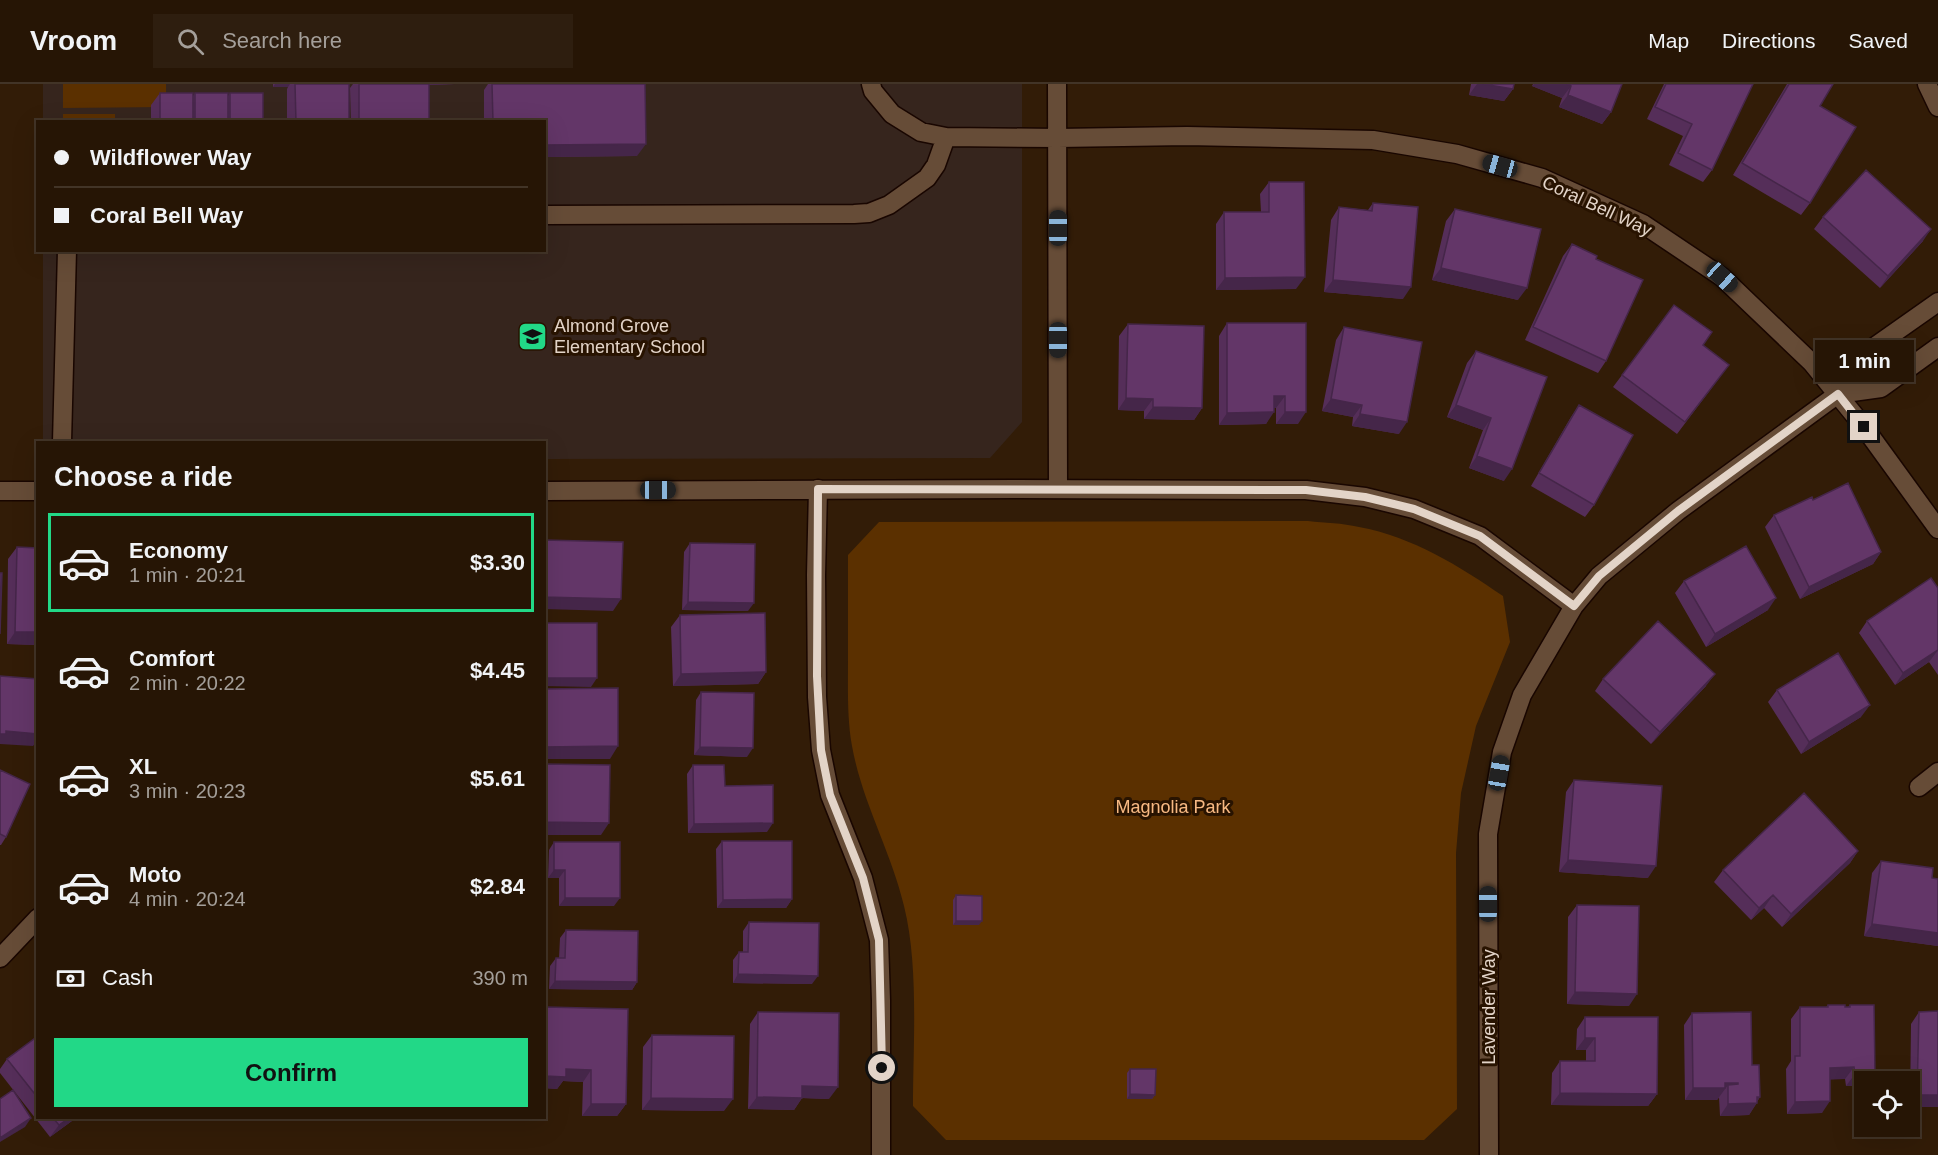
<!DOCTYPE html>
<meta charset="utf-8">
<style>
:root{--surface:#261505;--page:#2e1e0f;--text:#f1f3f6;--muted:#a49f9a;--line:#423427;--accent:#22d887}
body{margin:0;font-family:Helvetica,sans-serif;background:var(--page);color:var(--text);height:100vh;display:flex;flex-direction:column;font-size:22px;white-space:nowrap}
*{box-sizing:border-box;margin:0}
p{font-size:20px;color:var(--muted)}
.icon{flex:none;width:33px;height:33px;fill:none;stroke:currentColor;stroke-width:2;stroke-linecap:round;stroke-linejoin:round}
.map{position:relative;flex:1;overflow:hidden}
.side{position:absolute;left:36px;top:357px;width:510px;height:678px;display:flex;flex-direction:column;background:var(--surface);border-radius:0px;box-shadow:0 6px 24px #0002,0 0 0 2px var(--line)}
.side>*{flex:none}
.guide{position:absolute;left:36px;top:36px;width:510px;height:132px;border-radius:0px;box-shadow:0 6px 24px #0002,0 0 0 2px var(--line);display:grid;align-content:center;height:132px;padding:0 18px;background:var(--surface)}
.fabs{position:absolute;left:1854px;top:987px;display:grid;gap:12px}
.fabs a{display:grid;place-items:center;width:66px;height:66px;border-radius:0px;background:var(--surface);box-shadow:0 6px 24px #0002,0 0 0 2px var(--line);font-size:30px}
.end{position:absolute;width:27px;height:27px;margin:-14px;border:8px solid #e3d4c8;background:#111;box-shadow:0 0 0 3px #111}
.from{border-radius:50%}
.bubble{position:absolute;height:42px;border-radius:0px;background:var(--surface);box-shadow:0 6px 24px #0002,0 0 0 2px var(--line);font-size:20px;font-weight:700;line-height:42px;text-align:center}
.car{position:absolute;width:18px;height:36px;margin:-18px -9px;border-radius:8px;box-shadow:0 0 4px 2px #0007;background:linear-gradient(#222 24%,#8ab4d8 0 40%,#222 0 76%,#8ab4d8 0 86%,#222 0)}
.guide b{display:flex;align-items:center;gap:21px;height:57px;font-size:22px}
.guide b+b{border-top:2px solid var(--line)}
.guide i{width:15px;height:15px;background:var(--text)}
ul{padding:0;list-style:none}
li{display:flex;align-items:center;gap:18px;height:99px;margin:0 12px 9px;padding:0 6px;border:3px solid transparent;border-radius:0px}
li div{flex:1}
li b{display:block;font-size:22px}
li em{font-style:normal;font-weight:700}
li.selected{border-color:var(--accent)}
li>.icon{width:54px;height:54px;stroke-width:1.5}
h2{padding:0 18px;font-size:27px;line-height:72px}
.pay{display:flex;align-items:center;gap:15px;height:66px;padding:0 18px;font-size:22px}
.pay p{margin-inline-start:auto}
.primary-button{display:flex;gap:12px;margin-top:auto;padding:12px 18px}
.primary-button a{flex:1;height:69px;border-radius:0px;background:var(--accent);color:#111;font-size:24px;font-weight:700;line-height:69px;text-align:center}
header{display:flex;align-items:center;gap:36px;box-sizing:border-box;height:84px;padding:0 30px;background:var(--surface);border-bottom:2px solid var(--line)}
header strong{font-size:28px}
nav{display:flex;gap:33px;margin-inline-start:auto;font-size:21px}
.search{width:420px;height:54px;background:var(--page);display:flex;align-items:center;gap:15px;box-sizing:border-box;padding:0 21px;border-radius:0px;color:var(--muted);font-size:22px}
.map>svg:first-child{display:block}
.education{fill:#36251d}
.green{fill:#5b3000}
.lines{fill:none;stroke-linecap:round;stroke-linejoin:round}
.minor-casing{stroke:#190600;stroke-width:21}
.minor{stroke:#664c37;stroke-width:18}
.wall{fill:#552e59}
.shaded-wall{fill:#452649}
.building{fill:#633668;stroke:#452649;stroke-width:1.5}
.route{stroke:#e3d4c8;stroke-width:8}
.labels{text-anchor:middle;stroke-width:6;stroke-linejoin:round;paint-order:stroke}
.street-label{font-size:18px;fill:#e3d4c8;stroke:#281300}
.poi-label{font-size:18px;fill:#e3d4c8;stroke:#281300;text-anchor:start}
.park-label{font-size:18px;fill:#f8b982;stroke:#281300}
</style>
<header>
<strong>Vroom</strong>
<div class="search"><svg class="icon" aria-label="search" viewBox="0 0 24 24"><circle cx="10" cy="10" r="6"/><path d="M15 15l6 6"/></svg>Search here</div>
<nav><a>Map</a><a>Directions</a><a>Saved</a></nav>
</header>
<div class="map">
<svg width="1938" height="1071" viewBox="0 0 1938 1071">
<rect width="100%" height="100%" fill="#321c07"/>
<path class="education" d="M43,0H1022V338L990,374L545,375L544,358H43V167L544,166V38L43,37Z"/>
<path class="green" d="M63,0H166V23L63,24Z
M63,30H115V37H63Z
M1308,437C1325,439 1342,439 1359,443C1413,453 1459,482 1503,512L1510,558L1476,642L1461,709L1456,769L1457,1025L1424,1056H946L913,1022C913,960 919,882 904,822C891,767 862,718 852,662C847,634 848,604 848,576C848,541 848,506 848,471L879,438Z"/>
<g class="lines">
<defs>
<path id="minor" d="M871,0L873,7L892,30L921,48L946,53L1058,54L1187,52L1373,56L1457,70L1542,94L1643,140L1722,193L1812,279L1864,343L1938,445
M1057,0L1058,405
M1927,0L1938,23
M544,131L854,130L869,129L889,121L927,94L936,81L946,53
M1838,310L1881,304L1938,263
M62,358L67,166
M818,405L816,491L817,613L821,666L830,711L863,794L879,856L881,917V1071
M0,407H38
M544,407L1016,405L1306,406L1365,413L1414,425L1480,452L1574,522
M1919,703L1938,688
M0,874L38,834
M1489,1071L1488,750L1502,668L1522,611L1574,522L1599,492L1678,427L1838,310L1857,275L1938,218"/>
</defs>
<use href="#minor" class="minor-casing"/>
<use href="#minor" class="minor"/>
</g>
<path class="wall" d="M273,0H349V38H287V5L288,3H273Z
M353,0H455L429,1V38H351L350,4Z
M488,0H645L637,72L544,73V38H484V6Z
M1471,0H1514L1513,5L1504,17L1469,11Z
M1533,0H1622L1611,28L1602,40L1559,23L1562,14L1532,2Z
M1664,0H1753L1712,86L1703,98L1669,81L1683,52L1647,35Z
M1787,0H1833L1820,22L1810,119L1801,131L1733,91Z
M160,9L193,12L195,9L228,12L230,9L263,38H151V21Z
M1269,98L1296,205L1216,206V140L1224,128H1261L1260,110Z
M1373,119L1403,215L1324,208L1331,136L1339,123L1368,126Z
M1455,125L1518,216L1432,196L1446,137Z
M1823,133L1923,157L1880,204L1814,145Z
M1572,160L1596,175L1606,277L1598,289L1525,256L1563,172Z
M1227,239H1306L1298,340H1276V324H1274L1266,340L1219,341V252Z
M1128,240L1202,324L1194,336L1144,335V327L1118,326L1119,252Z
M1344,243L1399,350L1352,342L1353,333L1322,327L1336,256Z
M1703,261L1720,293L1677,350L1613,303L1622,291Z
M1476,267L1504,397L1469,384L1483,346L1447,333L1467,279Z
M1579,321L1594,421L1585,433L1531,402L1571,333Z
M1813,416L1881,468L1873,480L1800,515L1765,443L1774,431Z
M690,459L748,527L682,526L684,468Z
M17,463L38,464V561L7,560L8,475Z
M1684,497L1768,526L1706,563L1675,509Z
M1938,504V591L1929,578L1895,601L1859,549L1867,537Z
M680,531L766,588L758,600L673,602L671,543Z
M1603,595L1706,602L1651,660L1595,607Z
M1777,606L1861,633L1801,670L1768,618Z
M701,608L747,673L694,671L696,616Z
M693,681L725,702L767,748L688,749L687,690Z
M0,686L6,753L1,761H0Z
M1574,696L1648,794L1559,788L1566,708Z
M722,757L792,815L786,824H717L716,765Z
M554,758L614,822H559V794H548L549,766Z
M1858,767L1850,779L1782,843L1764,824L1751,836L1714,798L1723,786Z
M1881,777L1932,794L1938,795V862L1864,852L1872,789Z
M956,811L979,841H953V816Z
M1577,821L1629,922L1567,920L1568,833Z
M749,838L812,900L733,899V876L739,868H743V847Z
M566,846L637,898L632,906L549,905L550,882L556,874H559L560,854Z
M1828,921L1845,923H1848L1850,921L1875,990L1869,998H1864V1002H1846L1845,995H1830L1822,1029L1787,1030L1786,985L1791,977V935L1800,923H1826Z
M546,923L626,1020L617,1032H582L583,998L563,997L557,1005L544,1004V925Z
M758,928L829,1015L802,1014L794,1026L748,1025L750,940Z
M1919,928L1938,1023H1910L1911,940Z
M1692,929L1752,981L1760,1013L1749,1031L1720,1032L1719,1013L1721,1011L1717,1016H1685L1684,941Z
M1585,933L1657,1010L1648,1022L1551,1021L1552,989L1560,977H1586V966H1576L1577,945Z
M652,951L724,1027L642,1026L643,963Z
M38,952V1034H76L50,1053L0,989V985L7,975Z
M1130,985L1155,1011L1152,1015H1127V989Z"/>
<path class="shaded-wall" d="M275,0H290L288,3H273Z
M387,0H455L386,2Z
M1477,0H1483L1513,5L1504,17L1469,11Z
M1534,0H1567L1571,2L1562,14L1532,2Z
M1568,11L1611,28L1602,40L1559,23Z
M646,60L637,72L544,73V61Z
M1931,145L1923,157L1880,204L1888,192Z
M1441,184L1527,204L1518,216L1432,196Z
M1305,193L1296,205L1216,206L1225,194Z
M1333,196L1411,203L1403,215L1324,208Z
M1274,312H1285L1276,324H1266Z
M1126,314L1153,315L1144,327L1118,326Z
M1331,315L1362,321L1353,333L1322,327Z
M1456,321L1491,334L1483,346L1447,333Z
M1153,323L1202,324L1194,336L1144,335Z
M1274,328L1266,340L1219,341L1227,329Z
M1285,328H1306L1298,340H1276Z
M1360,330L1407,338L1399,350L1352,342Z
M1477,372L1512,385L1504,397L1469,384Z
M1881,468L1873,480L1800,515L1809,503Z
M544,513L621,515L613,527L544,525Z
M1776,514L1768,526L1706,563L1715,550Z
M688,518L754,519L748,527L682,526Z
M15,548H38V561L7,560Z
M1938,566L1929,578L1895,601L1903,589Z
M766,588L758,600L673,602L681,590Z
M1715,590L1706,602L1651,660L1660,648Z
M544,594H597L591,603L544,602Z
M1870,621L1861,633L1801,670L1809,658Z
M6,647H38V656L33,662L0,660V650Z
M618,662L610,675H544V663Z
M700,663L753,664L747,673L694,671Z
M544,738L609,739L601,751H544Z
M773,739L767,748L688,749L694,740Z
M1858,767L1850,779L1782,843L1791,830Z
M1568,776L1656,782L1648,794L1559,788Z
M554,786H565L559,794H548Z
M1773,811L1764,824L1751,836L1759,824Z
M565,814H620L614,822H559Z
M792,815L786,824H717L723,816Z
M956,837H982L979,841H953Z
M1872,840L1938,849V862L1864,852Z
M738,890L818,892L812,900L733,899Z
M555,897L637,898L632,906L549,905Z
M1575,908L1637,910L1629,922L1567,920Z
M1585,954H1595L1586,966H1576Z
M1854,983L1845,995L1822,996L1830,984Z
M566,985L591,986L583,998L563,997L557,1005L544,1004L545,992Z
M1855,990H1875L1869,998H1864V1002H1846Z
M1725,999H1738L1729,1011L1728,1001L1717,1016H1685L1693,1004Z
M802,1002L838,1003L829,1015L802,1014L794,1026L748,1025L757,1013Z
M1560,1009L1657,1010L1648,1022L1551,1021Z
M1130,1010L1155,1011L1152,1015H1127Z
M1917,1011H1938V1023H1910Z
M1757,1013H1760L1756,1019H1757L1749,1031L1720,1032L1728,1020Z
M651,1014L733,1015L724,1027L642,1026Z
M1830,1017L1822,1029L1787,1030L1795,1018Z
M591,1020H626L617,1032H582Z
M31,1034L25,1043L0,1058V1054Z
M69,1034H76L50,1053L59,1041Z"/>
<path class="building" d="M295,0H349V38H296Z
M359,0H429V38H359Z
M492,0H645L646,60L544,61V38H493Z
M1483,0H1514L1513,5Z
M1567,0H1622L1611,28L1568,11L1571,2Z
M1666,0H1753L1712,86L1678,69L1692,40L1655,23Z
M1789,0H1833L1820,22L1856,43L1810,119L1742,79Z
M160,9H193V38H160Z
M195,9H228V38H195Z
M230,9H263V38H230Z
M1866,86L1931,145L1888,192L1823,133Z
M1269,98H1304L1305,193L1225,194L1224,128H1269Z
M1373,119L1418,123L1411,203L1333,196L1339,123L1372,127Z
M1455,125L1541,145L1527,204L1441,184Z
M1572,160L1597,172L1596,175L1643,196L1606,277L1533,243Z
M1674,221L1712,248L1703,261L1729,281L1685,338L1622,291Z
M1227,239H1306V328H1285V312H1274V328L1227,329Z
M1128,240L1204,242L1202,324L1153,323V315L1126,314Z
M1344,243L1422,258L1407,338L1360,330L1362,321L1331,315Z
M1476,267L1547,293L1512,385L1477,372L1491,334L1456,321Z
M1579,321L1633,351L1594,421L1539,389Z
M1848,399L1881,468L1809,503L1774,431L1812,413L1813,416Z
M544,456L623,458L621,515L544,513Z
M690,459L755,460L754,519L688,518Z
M1746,462L1776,514L1715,550L1684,497Z
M17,463L38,464V548H15Z
M0,489H2L0,550Z
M1931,494L1938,504V566L1903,589L1867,537Z
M765,529L766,588L681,590L680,531Z
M1658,537L1715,590L1660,648L1603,595Z
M544,539H597V594H544Z
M1838,569L1870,621L1809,658L1777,606Z
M0,592L38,595V650L6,647V650H0Z
M618,604V662L544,663V605Z
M701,608L754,609L753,664L700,663Z
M544,680L610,681L609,739L544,738Z
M693,681H724L725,702L773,701V739L694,740Z
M0,686L30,700L6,753L0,750Z
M1574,696L1662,702L1656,782L1568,776Z
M1804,709L1858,767L1791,830L1773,811L1759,824L1723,786Z
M722,757H792V815L723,816Z
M554,758H620V814H565V786H554Z
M1881,777L1933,784L1932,794L1938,795V849L1872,840Z
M956,811L982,812V837H956Z
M1577,821L1639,822L1637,910L1575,908Z
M749,838L819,839L818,892L738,890L739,868H748Z
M566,846L638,847L637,898L555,897L556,874H565Z
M1828,921H1845V923H1850V921H1874L1875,990H1855L1854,983L1830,984V1017L1795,1018V972H1800V923H1828Z
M546,923L628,925L626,1020H591V986L566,985V993L545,992Z
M1938,927V1011H1917L1919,928Z
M758,928L839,929L838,1003L802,1002V1014L757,1013Z
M1751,928L1752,981H1759L1760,1013H1757V1019L1728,1020V1001L1738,1000V999H1725V1004H1693L1692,929Z
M1585,933H1658L1657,1010L1560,1009V977H1595V954H1585Z
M652,951L734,952L733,1015L651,1014Z
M38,952V1014L7,975Z
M1130,985H1156L1155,1011L1130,1010Z
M13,1006L31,1034L0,1054V1015Z
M53,1034H69L59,1041Z"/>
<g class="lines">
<path class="route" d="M882,984L879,856L863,794L830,711L821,666L817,592L818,405L1306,406L1365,413L1414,425L1480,452L1574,522L1599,492L1678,427L1838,310L1864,343"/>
</g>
<defs>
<symbol id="school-square" viewBox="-11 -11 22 22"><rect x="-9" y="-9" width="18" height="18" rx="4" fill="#22d887" stroke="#281300"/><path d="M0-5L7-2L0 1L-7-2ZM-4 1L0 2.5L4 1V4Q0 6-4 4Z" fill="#111"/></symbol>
</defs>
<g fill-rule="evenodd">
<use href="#school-square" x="516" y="236" width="33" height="33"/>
</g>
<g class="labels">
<g class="street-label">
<text transform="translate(1597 122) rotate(25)" y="6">Coral Bell Way</text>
<text transform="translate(1489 923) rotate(-90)" y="6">Lavender Way</text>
</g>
<g class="poi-label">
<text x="554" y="248">Almond Grove<tspan x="554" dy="21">Elementary School</tspan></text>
</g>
<g class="park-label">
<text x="1173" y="729">Magnolia Park</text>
</g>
</g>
</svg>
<div class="fabs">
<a><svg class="icon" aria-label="locate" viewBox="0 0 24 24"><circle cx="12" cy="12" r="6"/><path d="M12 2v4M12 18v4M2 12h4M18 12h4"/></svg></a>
</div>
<i class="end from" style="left:882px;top:984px"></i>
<i class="end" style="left:1864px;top:343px"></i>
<div class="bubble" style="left:1815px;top:256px;width:99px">1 min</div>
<i class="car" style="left:1500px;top:82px;rotate:286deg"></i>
<i class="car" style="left:1058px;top:144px;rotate:0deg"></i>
<i class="car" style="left:1722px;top:193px;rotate:132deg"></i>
<i class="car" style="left:1058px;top:256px;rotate:180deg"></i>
<i class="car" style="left:658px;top:406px;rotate:90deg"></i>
<i class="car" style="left:1499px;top:689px;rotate:10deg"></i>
<i class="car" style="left:1488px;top:820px;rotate:0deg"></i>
<div class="guide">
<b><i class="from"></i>Wildflower Way</b>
<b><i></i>Coral Bell Way</b>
</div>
<section class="side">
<h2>Choose a ride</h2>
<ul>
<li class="selected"><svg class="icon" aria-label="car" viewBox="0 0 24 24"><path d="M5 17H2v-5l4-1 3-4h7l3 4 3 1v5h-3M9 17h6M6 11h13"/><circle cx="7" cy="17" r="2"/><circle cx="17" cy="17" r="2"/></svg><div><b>Economy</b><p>1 min · 20:21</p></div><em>$3.30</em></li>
<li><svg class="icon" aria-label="car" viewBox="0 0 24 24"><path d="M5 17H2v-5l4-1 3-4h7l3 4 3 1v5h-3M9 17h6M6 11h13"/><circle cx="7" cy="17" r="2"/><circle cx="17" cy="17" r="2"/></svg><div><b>Comfort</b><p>2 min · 20:22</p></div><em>$4.45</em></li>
<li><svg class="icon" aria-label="car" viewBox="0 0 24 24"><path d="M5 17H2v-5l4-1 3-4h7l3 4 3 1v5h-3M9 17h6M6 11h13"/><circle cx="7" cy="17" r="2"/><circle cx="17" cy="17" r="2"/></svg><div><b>XL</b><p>3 min · 20:23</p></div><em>$5.61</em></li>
<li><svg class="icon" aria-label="car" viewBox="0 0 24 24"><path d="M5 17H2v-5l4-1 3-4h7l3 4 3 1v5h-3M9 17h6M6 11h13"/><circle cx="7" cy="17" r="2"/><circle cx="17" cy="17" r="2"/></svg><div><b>Moto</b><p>4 min · 20:24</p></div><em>$2.84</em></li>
</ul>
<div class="pay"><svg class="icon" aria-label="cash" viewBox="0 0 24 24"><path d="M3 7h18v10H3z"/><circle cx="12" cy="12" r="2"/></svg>Cash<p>390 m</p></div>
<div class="primary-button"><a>Confirm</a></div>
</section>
</div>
